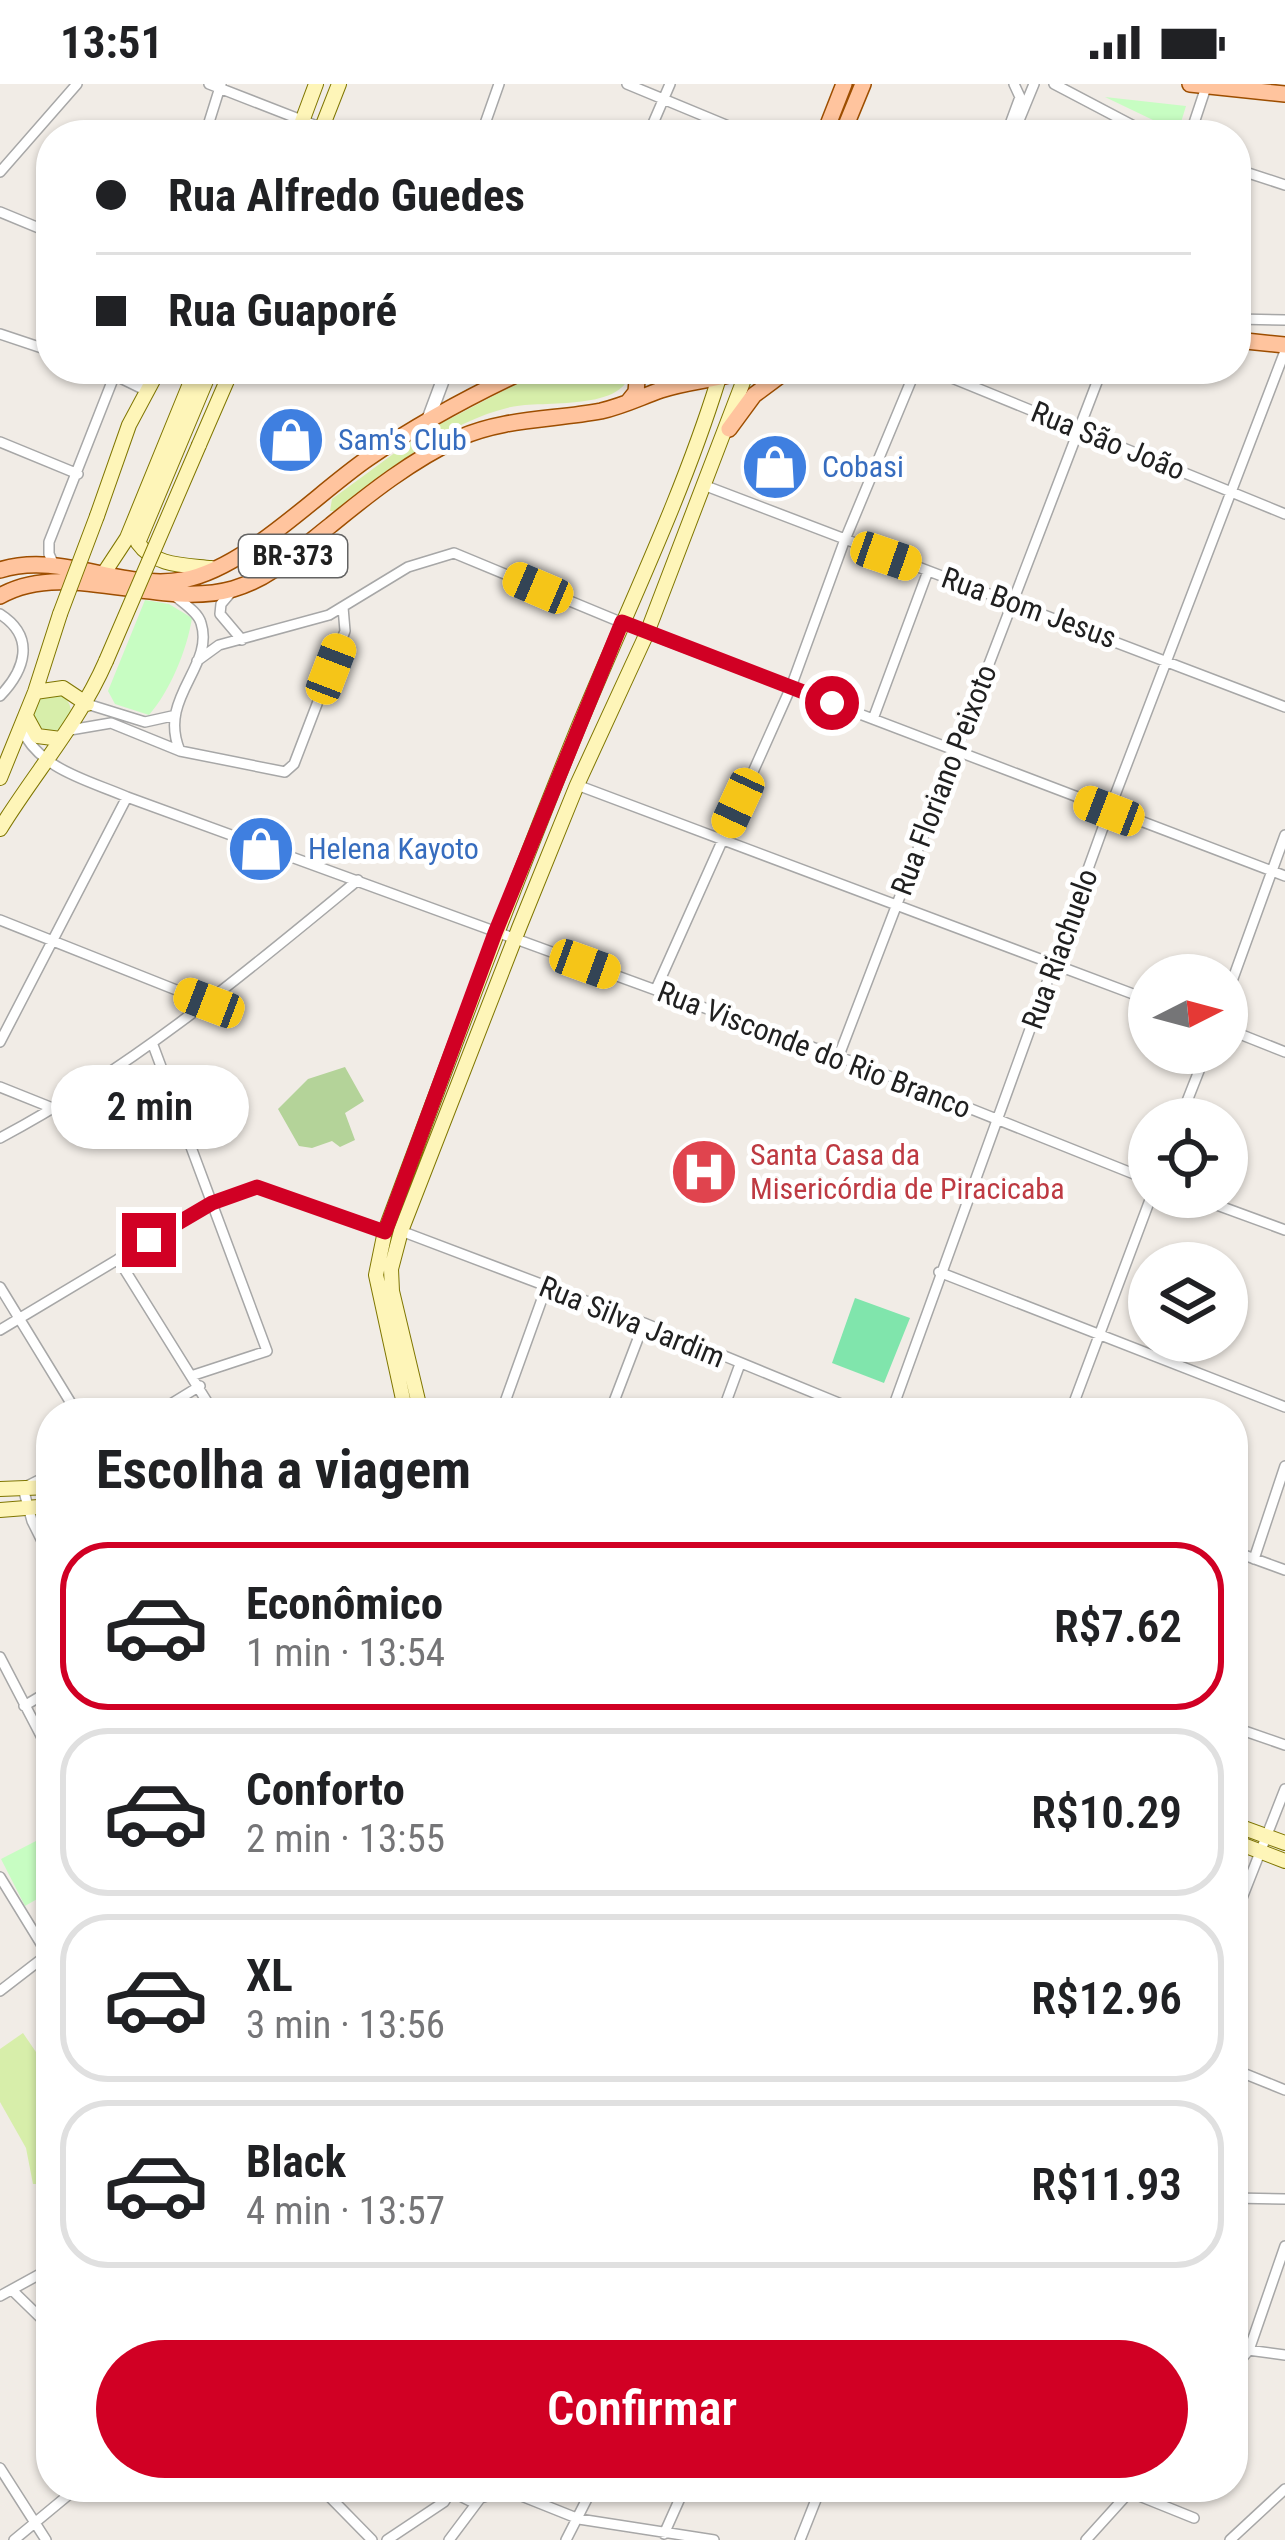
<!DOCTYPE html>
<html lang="pt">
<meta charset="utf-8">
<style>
:root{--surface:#fff;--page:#f6f6f6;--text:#202124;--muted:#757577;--line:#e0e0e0;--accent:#d10024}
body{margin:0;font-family:"Roboto Condensed",sans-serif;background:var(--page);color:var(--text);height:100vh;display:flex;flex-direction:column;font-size:45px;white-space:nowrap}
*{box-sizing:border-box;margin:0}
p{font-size:39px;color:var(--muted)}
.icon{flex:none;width:66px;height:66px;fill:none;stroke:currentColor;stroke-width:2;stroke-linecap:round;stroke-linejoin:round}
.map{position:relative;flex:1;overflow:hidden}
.panel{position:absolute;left:36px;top:1314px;width:1212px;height:1104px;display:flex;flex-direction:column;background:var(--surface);border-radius:48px;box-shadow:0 3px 9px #0004}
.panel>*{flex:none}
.top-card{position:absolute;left:36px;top:36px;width:1215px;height:264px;border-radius:48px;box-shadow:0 3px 9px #0004;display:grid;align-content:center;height:264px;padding:0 60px;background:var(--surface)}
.needle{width:78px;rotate:84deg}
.buttons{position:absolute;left:1128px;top:870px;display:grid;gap:24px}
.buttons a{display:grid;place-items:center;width:120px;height:120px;border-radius:50%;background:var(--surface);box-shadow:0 3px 9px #0004;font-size:60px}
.end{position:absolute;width:54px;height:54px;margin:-27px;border:15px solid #d10024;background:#fff;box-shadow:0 0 0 6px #fff}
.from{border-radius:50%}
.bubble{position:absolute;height:84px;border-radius:42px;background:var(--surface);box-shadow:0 3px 9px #0004;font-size:39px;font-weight:600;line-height:84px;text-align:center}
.car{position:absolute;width:36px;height:72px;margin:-36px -18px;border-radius:15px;box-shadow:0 0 9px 3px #0007;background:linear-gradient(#f5c518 24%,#345 0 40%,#f5c518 0 76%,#345 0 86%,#f5c518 0)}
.top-card b{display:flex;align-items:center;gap:42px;height:114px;font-size:45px}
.top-card b+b{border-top:3px solid var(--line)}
.top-card i{width:30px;height:30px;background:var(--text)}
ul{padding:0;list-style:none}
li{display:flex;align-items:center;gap:36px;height:168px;margin:0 24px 18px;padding:0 36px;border:6px solid var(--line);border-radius:48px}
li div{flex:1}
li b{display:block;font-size:45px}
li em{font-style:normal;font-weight:600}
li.on{border-color:var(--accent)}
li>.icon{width:108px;height:108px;stroke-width:1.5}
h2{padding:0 60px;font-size:54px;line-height:144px}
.cta{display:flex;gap:24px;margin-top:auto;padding:24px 60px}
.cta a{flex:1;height:138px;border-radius:72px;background:var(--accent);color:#fff;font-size:48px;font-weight:600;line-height:138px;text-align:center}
.status{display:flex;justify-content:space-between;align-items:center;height:84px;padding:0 60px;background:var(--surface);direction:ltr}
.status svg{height:33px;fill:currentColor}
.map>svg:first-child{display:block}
.grass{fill:#d7eeaa}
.forest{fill:#b4d399}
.park{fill:#c7fdc2}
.pitch{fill:#80e5ac}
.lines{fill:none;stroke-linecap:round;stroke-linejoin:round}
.minor-casing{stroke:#a7a7a7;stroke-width:12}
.tertiary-casing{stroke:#a7a7a7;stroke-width:15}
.secondary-casing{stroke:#7f7600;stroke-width:16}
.primary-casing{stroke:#9d4e00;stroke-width:18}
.minor{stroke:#fff;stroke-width:9}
.tertiary{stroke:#fff;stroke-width:12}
.secondary{stroke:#fef5b8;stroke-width:14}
.primary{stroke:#ffc49e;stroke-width:15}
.secondary-bridge-casing{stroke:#7f7600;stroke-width:16;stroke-linecap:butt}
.secondary-bridge{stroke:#fef5b8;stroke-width:14}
.route{stroke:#d10024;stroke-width:15}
.labels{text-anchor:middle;stroke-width:10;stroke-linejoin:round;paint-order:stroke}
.shield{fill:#fff;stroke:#636363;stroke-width:3}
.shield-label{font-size:27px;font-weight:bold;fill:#202020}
.shop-label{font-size:30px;fill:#366cbe;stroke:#fff;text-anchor:start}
.street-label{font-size:30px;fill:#202020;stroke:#fff}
.health-label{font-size:30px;fill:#be3a42;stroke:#fff;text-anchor:start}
</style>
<div class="status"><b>13:51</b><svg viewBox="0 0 49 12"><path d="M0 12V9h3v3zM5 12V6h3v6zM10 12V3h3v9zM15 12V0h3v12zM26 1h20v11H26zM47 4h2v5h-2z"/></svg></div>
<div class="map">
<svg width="1285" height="2456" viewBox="0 0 1285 2456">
<rect width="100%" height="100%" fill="#f1ece6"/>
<path class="grass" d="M557,285H630C629,328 542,316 511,323C446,338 388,386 338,427H330L332,415L419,351L524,296Z
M33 628a19 19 0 1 1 38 0a19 19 0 1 1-38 0Z
M23,1949L51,1990V2100H33L26,2064L0,2018V1965Z"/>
<path class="forest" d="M345,983L364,1017L345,1029L355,1056L340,1063L332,1057L312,1064L299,1062L278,1025L308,995Z"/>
<path class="park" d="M1105,13L1186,22L1178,48Z
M145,516L169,520L192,534C187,566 170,607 149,631L115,620L108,607Z
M36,1757L51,1786V1807L25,1822L1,1775Z"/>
<path class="pitch" d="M855,1214L910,1234L884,1299L832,1279Z"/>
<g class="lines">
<defs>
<path id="minor" d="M209,0L340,51
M627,0L750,51
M1054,0L1151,51
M1020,34L1034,0
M205,51L221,0
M481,51L499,0
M648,51L670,0
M1006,51L1020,13L1014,0
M1190,51L1207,0
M1236,85L1285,101
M0,88L77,0
M0,128L51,149
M1236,235L1285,236
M0,250L51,267
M102,285L145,306
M930,285L1285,430
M0,358L78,390
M706,402L1285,623
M55,483L49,470V458L117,285
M232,507L221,520L220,530L242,556
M175,512C183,519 198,528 201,539C215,583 157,613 180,667
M0,530C36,553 25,586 0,612
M197,577L219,561L329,531L408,483L454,469L647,549L1285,792
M87,620L145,638L172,632
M873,635L928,487
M21,644C40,686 88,696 127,713L861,981L1149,1096
M70,646L111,639L180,667L285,688L294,680L345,547L343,523
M577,701L1149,916
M0,836L209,919
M656,905L791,603L844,458L916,285
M1227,911L1285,751
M1227,945L1285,968
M0,958L127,713
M153,961L267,1267L194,1291
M838,974L1102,285
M0,1003L55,1025
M1180,1035L1206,969
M0,1054C132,984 243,891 358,796
M1195,1113L1285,1146
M401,1147L644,1239L863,1329
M118,1175L214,1329
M939,1188L1285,1323
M0,1203L77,1329
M0,1246L212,1119L257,1103L385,1147
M418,1319L445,1329
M613,1320L644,1239
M156,1329L200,1302
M501,1329L546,1204
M722,1329L740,1280
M891,1329L1109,727L1285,267
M1070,1329L1151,1113
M51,1390L23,1404L32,1437L51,1475
M1233,1467L1285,1486
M1254,1475L1285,1382
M0,1573L51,1671
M24,1622L51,1606
M1233,1643L1285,1661
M0,1793L51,1876
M1233,1837L1285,1705
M0,1907L48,1870
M1233,1985L1285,2006
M1233,2114L1285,2115
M12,2206L51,2244
M0,2212L51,2184
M1233,2264L1285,2271
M1233,2285L1249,2266L1285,2162
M0,2384L46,2456
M320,2403L372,2456
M457,2403L462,2413L470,2417L484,2413L488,2403
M499,2403L579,2435L714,2456
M1117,2403L1194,2434
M664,2450L685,2403
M14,2456L78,2403
M387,2456L444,2418L454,2403
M449,2456L479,2416
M566,2456L593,2403
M800,2456L821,2403
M1086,2456L1134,2403
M1230,2456L1285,2405"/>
<path id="tertiary" d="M428,336L447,285"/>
<path id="secondary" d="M297,51L316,0
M319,51L339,0
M199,361L232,285
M97,432L129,341L159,285
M211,484C184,481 154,482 138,459L211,285
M104,489L127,454L196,285
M35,608L63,604L87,620
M26,632L37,652L61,655
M0,694L35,608L60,530
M0,745C35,688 79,639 106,577
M406,1329L376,1191L385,1147C448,979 510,811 578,644C626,528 681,416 718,297
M421,1329L392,1207L391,1185L401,1147L519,844L577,701L647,549L748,285
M0,1405L51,1403
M0,1426L51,1422
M1233,1740L1285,1759
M1233,1757L1285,1777"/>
<path id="primary" d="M1190,0L1285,10
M824,51L844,0
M842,51L863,0
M1236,256L1285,261
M628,318L636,308L638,285
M729,345L754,311L789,285
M0,486C60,467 123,507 183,496C246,484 315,411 367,375C418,340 472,311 528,285
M0,512C66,474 158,526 233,505C272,494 300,465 331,441C370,409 412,376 459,354C504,334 553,336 601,327C623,322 641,313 661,306C691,296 720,296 749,285"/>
</defs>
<use href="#minor" class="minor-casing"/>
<use href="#tertiary" class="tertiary-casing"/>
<use href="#secondary" class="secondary-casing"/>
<use href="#primary" class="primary-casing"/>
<use href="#minor" class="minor"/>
<use href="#tertiary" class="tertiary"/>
<use href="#secondary" class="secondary"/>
<use href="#primary" class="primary"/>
<defs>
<path id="secondary-bridge" d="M60,530L97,432
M106,577L199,361"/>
</defs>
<use href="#secondary-bridge" class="secondary-bridge-casing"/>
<use href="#secondary-bridge" class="secondary-bridge"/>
</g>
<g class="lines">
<path class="route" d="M149,1156L212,1119L257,1103L385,1148L495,849L622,538L832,619"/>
</g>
<defs>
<symbol id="shop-disc" viewBox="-11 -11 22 22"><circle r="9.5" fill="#3f7fe0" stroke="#fff"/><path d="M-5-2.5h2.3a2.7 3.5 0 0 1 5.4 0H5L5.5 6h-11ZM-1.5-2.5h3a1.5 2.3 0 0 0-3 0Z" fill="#fff"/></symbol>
<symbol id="hospital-disc" viewBox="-11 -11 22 22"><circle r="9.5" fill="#e0444e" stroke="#fff"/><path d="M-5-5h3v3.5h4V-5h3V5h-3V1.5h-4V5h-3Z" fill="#fff"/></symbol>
</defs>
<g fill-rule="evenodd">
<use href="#shop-disc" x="253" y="318" width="76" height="76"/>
<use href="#shop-disc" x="737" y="345" width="76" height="76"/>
<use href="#shop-disc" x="223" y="727" width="76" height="76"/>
<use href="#hospital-disc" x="666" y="1050" width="76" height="76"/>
</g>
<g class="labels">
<rect class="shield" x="239" y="451" width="108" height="42" rx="9"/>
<g class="shield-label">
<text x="293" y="481">BR-373</text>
</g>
<g class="shop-label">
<text x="338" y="366">Sam's Club</text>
<text x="822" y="393">Cobasi</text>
<text x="308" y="775">Helena Kayoto</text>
</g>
<g class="street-label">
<text transform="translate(1108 357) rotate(22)" y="10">Rua São João</text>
<text transform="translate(1029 524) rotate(20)" y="10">Rua Bom Jesus</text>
<text transform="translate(944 696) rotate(-69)" y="10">Rua Floriano Peixoto</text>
<text transform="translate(1060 865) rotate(-70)" y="10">Rua Riachuelo</text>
<text transform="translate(814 966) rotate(21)" y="10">Rua Visconde do Rio Branco</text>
<text transform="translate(632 1238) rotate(22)" y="10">Rua Silva Jardim</text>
</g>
<g class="health-label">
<text x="750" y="1081">Santa Casa da<tspan x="750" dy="34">Misericórdia de Piracicaba</tspan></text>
</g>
</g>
</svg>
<div class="buttons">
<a><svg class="needle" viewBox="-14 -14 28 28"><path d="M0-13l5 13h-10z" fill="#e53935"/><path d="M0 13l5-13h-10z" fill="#757577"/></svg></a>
<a><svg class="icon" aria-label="locate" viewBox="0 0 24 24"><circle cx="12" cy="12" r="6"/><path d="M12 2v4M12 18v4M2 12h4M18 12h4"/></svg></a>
<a><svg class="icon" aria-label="layers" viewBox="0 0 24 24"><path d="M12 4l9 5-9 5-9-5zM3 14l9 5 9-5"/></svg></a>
</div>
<i class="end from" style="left:832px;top:619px"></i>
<i class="end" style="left:149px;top:1156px"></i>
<div class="bubble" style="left:51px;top:981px;width:198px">2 min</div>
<i class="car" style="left:886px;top:472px;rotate:109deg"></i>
<i class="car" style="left:538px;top:504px;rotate:293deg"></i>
<i class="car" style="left:331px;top:585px;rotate:21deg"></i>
<i class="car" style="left:738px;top:719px;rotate:205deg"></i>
<i class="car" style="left:1109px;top:727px;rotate:291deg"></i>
<i class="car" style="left:585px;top:880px;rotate:110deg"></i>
<i class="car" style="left:209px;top:919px;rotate:291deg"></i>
<div class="top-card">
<b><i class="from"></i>Rua Alfredo Guedes</b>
<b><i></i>Rua Guaporé</b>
</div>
<section class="panel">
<h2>Escolha a viagem</h2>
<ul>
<li class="on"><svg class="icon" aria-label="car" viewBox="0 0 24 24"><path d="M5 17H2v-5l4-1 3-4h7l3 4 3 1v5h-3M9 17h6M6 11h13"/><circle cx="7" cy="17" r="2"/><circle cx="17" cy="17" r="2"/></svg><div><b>Econômico</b><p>1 min · 13:54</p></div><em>R$7.62</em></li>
<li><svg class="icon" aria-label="car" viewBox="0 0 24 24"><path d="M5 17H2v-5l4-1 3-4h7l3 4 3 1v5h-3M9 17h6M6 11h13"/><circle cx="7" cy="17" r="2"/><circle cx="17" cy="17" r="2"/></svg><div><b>Conforto</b><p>2 min · 13:55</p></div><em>R$10.29</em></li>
<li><svg class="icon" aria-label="car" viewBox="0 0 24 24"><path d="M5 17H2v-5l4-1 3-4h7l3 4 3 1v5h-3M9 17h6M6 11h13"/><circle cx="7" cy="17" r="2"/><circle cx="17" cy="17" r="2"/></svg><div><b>XL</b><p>3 min · 13:56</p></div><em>R$12.96</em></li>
<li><svg class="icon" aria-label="car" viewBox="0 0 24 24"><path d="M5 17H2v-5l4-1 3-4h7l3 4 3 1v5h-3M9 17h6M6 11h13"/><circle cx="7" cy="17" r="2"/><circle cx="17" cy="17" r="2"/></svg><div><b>Black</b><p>4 min · 13:57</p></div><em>R$11.93</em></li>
</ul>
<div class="cta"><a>Confirmar</a></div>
</section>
</div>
